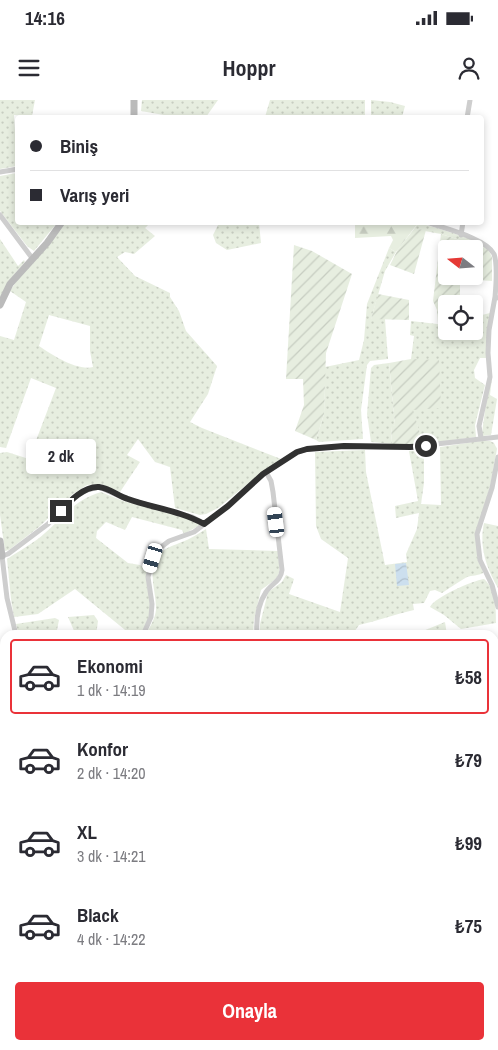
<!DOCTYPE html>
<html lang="tr">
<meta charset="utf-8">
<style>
:root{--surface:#fff;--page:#f2f2f3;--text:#2b2b33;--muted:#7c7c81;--line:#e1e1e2;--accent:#ea3239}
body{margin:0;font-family:"Archivo Narrow",sans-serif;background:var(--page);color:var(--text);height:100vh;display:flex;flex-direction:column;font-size:19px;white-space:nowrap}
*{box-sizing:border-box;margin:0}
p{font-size:16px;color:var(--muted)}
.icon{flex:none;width:28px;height:28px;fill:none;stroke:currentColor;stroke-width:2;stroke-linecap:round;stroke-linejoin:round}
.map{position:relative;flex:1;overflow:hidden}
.panel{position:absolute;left:0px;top:530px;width:499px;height:420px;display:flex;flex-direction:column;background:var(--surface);border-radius:15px 15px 0 0;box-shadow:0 2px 8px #0003}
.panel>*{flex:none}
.hud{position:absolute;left:15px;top:15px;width:469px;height:110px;border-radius:5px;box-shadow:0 2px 8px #0003;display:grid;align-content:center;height:110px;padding:0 15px;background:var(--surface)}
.needle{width:32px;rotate:287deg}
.controls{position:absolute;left:438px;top:140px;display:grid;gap:10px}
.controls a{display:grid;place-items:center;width:45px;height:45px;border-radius:5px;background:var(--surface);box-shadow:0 2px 8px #0003;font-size:25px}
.end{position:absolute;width:22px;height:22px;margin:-11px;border:6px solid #313131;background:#fff;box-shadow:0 0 0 2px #fff}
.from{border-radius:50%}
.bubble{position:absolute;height:35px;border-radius:5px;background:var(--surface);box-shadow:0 2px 8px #0003;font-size:16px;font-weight:700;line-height:35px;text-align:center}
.car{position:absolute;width:15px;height:30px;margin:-15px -8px;border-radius:6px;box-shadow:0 0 4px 1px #0007;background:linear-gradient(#fff 24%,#345 0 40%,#fff 0 76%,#345 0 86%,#fff 0)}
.hud b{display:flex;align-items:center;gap:18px;height:48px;font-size:19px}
.hud b+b{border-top:1px solid var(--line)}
.hud i{width:12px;height:12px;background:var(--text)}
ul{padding:9px 0 0;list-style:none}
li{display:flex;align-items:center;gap:15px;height:75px;margin:0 10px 8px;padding:0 5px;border:2px solid transparent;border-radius:5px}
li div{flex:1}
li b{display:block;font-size:19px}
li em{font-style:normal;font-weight:700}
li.on{border-color:var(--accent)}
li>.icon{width:45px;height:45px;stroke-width:1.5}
.button{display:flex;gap:10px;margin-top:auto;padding:10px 15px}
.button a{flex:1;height:58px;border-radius:5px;background:var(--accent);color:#fff;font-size:20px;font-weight:700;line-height:58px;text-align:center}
.status{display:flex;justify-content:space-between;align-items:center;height:35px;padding:0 25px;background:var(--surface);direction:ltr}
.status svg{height:14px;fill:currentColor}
header{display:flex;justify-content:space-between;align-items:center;height:65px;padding:0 15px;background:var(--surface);font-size:22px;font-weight:700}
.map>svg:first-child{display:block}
.grass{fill:url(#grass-dots);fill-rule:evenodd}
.forest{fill:url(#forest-firs)}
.garden{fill:url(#garden-furrows);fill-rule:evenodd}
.water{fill:url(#water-waves)}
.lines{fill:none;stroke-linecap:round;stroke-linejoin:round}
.street{stroke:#cecece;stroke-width:5}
.secondary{stroke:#bbb;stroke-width:7}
.route{stroke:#313131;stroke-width:6}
</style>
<div class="status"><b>14:16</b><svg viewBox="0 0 49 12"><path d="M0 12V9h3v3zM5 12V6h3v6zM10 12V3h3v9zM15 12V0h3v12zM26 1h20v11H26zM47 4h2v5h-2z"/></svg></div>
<header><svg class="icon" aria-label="menu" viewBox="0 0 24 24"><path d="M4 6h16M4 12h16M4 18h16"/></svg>Hoppr<svg class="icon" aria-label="person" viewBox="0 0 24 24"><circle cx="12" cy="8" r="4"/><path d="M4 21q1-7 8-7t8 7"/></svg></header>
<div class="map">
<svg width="498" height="950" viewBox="0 0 498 950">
<defs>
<pattern id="grass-dots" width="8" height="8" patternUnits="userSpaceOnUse" patternTransform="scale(1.25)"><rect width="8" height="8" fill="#e7eee0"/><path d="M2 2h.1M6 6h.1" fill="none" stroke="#c7cdc1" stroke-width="1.8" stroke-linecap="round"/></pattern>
<pattern id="forest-firs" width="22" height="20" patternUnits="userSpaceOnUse" patternTransform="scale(1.25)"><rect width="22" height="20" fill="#e7eee0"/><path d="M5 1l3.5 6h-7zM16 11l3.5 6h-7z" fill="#c7cdc1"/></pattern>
<pattern id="garden-furrows" width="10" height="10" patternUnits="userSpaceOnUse" patternTransform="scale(1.25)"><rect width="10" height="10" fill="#e7eee0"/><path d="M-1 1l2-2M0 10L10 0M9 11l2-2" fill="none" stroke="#c7cdc1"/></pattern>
<pattern id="water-waves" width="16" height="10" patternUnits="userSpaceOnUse" patternTransform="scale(1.25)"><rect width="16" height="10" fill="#ccdfee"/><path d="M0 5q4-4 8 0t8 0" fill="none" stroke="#b0c0cd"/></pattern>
</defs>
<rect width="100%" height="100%" fill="#fff"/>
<path class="grass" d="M0,0H35L32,16L14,15L17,66L0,69Z
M142,0H218L206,17H175L141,11Z
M270,0H365V17H265Z
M371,0L390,2L405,6L402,17H371Z
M17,73L18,122L57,123L34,151L27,146L0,111V76Z
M64,123H150L145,128L155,136L134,154L125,152L117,157L135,176L170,193V197L179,211L186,231L217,266L208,294L190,322L202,328L281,359L262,372L218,408L206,414L200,415L175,408L170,367L155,362L138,339L127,355L140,362L120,392L101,384L87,385L73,394L39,427L9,450L5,451L0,415V353L7,352L29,359L56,288L31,278L6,348L0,347V236L14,240L26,202L10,191L20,176ZM49,215L90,226V251L93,267C77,271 52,255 39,246Z
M219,123H259L261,143L227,150L216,143L213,135Z
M418,123C431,126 480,140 488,149L441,134L414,129Z
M0,139L18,166L24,160L25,162L12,177L0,197Z
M389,148L396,152L385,171L371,219H385L388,259L370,261L367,265L361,310L363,339L319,342L316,340L324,314L325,267L359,260L364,240L367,204Z
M490,213L486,258H480L474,270L475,278L485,285L475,325L476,337L423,344L412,309L416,260L411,259L414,236L410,235L411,221L446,225V231H474V217Z
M389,263L395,325L391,327L392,344L371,342L367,314L371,268L374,265Z
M492,278L490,295L497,299L491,335L483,336L482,333L487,295Z
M480,341H490L494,343L497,349L490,387L476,434L483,473C478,476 472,475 467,477C458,482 450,488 442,493L435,490L430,491L424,503L413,504L414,510C395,514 378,521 359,525L352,535H260V524L268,492L282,482L286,475L294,479L289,494L340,512L348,458L321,439L316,426L315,352L365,350L366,372L385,465L407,462L406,454L417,429L419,413L396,418L395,406L418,401L409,351L424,350V383L421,404L441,405L440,347Z
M101,392L123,401L191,419L200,425L184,434L182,430L132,417L125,430L106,422L97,431L96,438L128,463L140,465L147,470C144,485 154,502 149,517C147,523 143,529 140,535H130V534L75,489L38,514L14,517L11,499L7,459C19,451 34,443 45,433C66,415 73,401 101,392Z
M484,423L498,426V488C486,467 479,447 484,423Z
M206,429L209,449L278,451C280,476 283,475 261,490L254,520L253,535H145C150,527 155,519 156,510C157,491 145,471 161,453C166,447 175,445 182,442C190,439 198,434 206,429Z
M484,479C496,489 496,508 496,523L461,529L444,515L430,507C435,497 472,481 484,479Z
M94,515L98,521L96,535H72L75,533L68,517Z
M55,518L59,520L56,535H19L16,524Z
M445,522L447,535H392L393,532L418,533Z
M494,553H498V651L494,653Z
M292,945H348L346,950H289Z"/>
<path class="forest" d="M355,123L417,122L418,123L396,152L389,148L393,140L391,136L355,138Z"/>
<path class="garden" d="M414,129L426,130L414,174L390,165L398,149Z
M441,134L488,149L492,157V181L460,179V202L462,204H446V225L438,224L437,210L433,201ZM446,149H474V176H446Z
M294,145L312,151L352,174L326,253L324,314L316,340L295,331L304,305L303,279H286Z
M378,194L409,200V220L371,219Z
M411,259L439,260L441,308L413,310L423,344L411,345L392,344L391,326L395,325L389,263Z"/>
<path class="water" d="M406,463L409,485L397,486L395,464Z"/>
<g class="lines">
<path class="street" d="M467,18L470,0
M0,72L18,69
M0,115L32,158
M426,122C443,128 486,138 494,154C498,165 496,185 495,197L498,198
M461,135L463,122
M481,338L479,326L490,277L488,253L489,230L495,197
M498,357L492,388L477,434L480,460L492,485L498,507
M16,535L7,498L2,456L8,454L48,424L74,397L87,390L99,387L126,399L192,417L205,424
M143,535L151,517L152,504L148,477L153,458L156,451L169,441L194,432L228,406L263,374L297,352L307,349L344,346L410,347L498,337
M257,535C256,521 258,504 266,492C271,484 281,481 282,470L273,392L271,381L266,372
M494,656L498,654
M0,671L5,667
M0,755L5,747
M494,827L498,826
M479,945L485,950
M140,950L146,945
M210,950L212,945
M348,950L349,945
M370,950L371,945"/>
<path class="secondary" d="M134,18V0
M0,205L10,184L47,143L62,122
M0,441L2,456H0"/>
</g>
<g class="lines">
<path class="route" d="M61,411C70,401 84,386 99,387C109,388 118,396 128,399C153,408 181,411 204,424L228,406L263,374L297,352L307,349L344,346L410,347L426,346"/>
</g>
</svg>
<div class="controls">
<a><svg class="needle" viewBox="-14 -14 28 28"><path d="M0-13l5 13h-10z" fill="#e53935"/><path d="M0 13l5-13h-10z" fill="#7c7c81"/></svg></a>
<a><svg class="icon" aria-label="locate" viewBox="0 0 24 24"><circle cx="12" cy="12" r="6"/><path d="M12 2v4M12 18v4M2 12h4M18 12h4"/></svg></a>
</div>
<i class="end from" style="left:426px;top:346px"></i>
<i class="end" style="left:61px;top:411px"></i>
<div class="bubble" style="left:26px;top:339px;width:70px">2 dk</div>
<i class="car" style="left:276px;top:422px;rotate:353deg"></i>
<i class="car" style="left:153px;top:458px;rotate:197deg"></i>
<div class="hud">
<b><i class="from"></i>Biniş</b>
<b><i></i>Varış yeri</b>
</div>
<section class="panel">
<ul>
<li class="on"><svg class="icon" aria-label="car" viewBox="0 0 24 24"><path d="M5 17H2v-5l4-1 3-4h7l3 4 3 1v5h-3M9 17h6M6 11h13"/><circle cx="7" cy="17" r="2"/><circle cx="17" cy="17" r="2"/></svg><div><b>Ekonomi</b><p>1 dk · 14:19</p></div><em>₺58</em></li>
<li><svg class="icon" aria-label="car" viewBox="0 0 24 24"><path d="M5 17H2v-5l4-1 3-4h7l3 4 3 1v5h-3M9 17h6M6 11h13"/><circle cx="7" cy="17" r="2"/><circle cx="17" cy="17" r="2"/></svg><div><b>Konfor</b><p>2 dk · 14:20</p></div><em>₺79</em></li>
<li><svg class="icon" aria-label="car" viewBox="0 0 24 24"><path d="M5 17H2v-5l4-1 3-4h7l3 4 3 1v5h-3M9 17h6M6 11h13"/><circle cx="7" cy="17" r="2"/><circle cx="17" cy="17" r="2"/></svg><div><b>XL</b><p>3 dk · 14:21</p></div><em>₺99</em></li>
<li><svg class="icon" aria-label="car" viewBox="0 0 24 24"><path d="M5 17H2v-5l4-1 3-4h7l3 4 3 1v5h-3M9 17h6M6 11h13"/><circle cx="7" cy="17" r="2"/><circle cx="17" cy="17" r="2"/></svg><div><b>Black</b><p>4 dk · 14:22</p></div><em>₺75</em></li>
</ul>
<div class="button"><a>Onayla</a></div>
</section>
</div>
